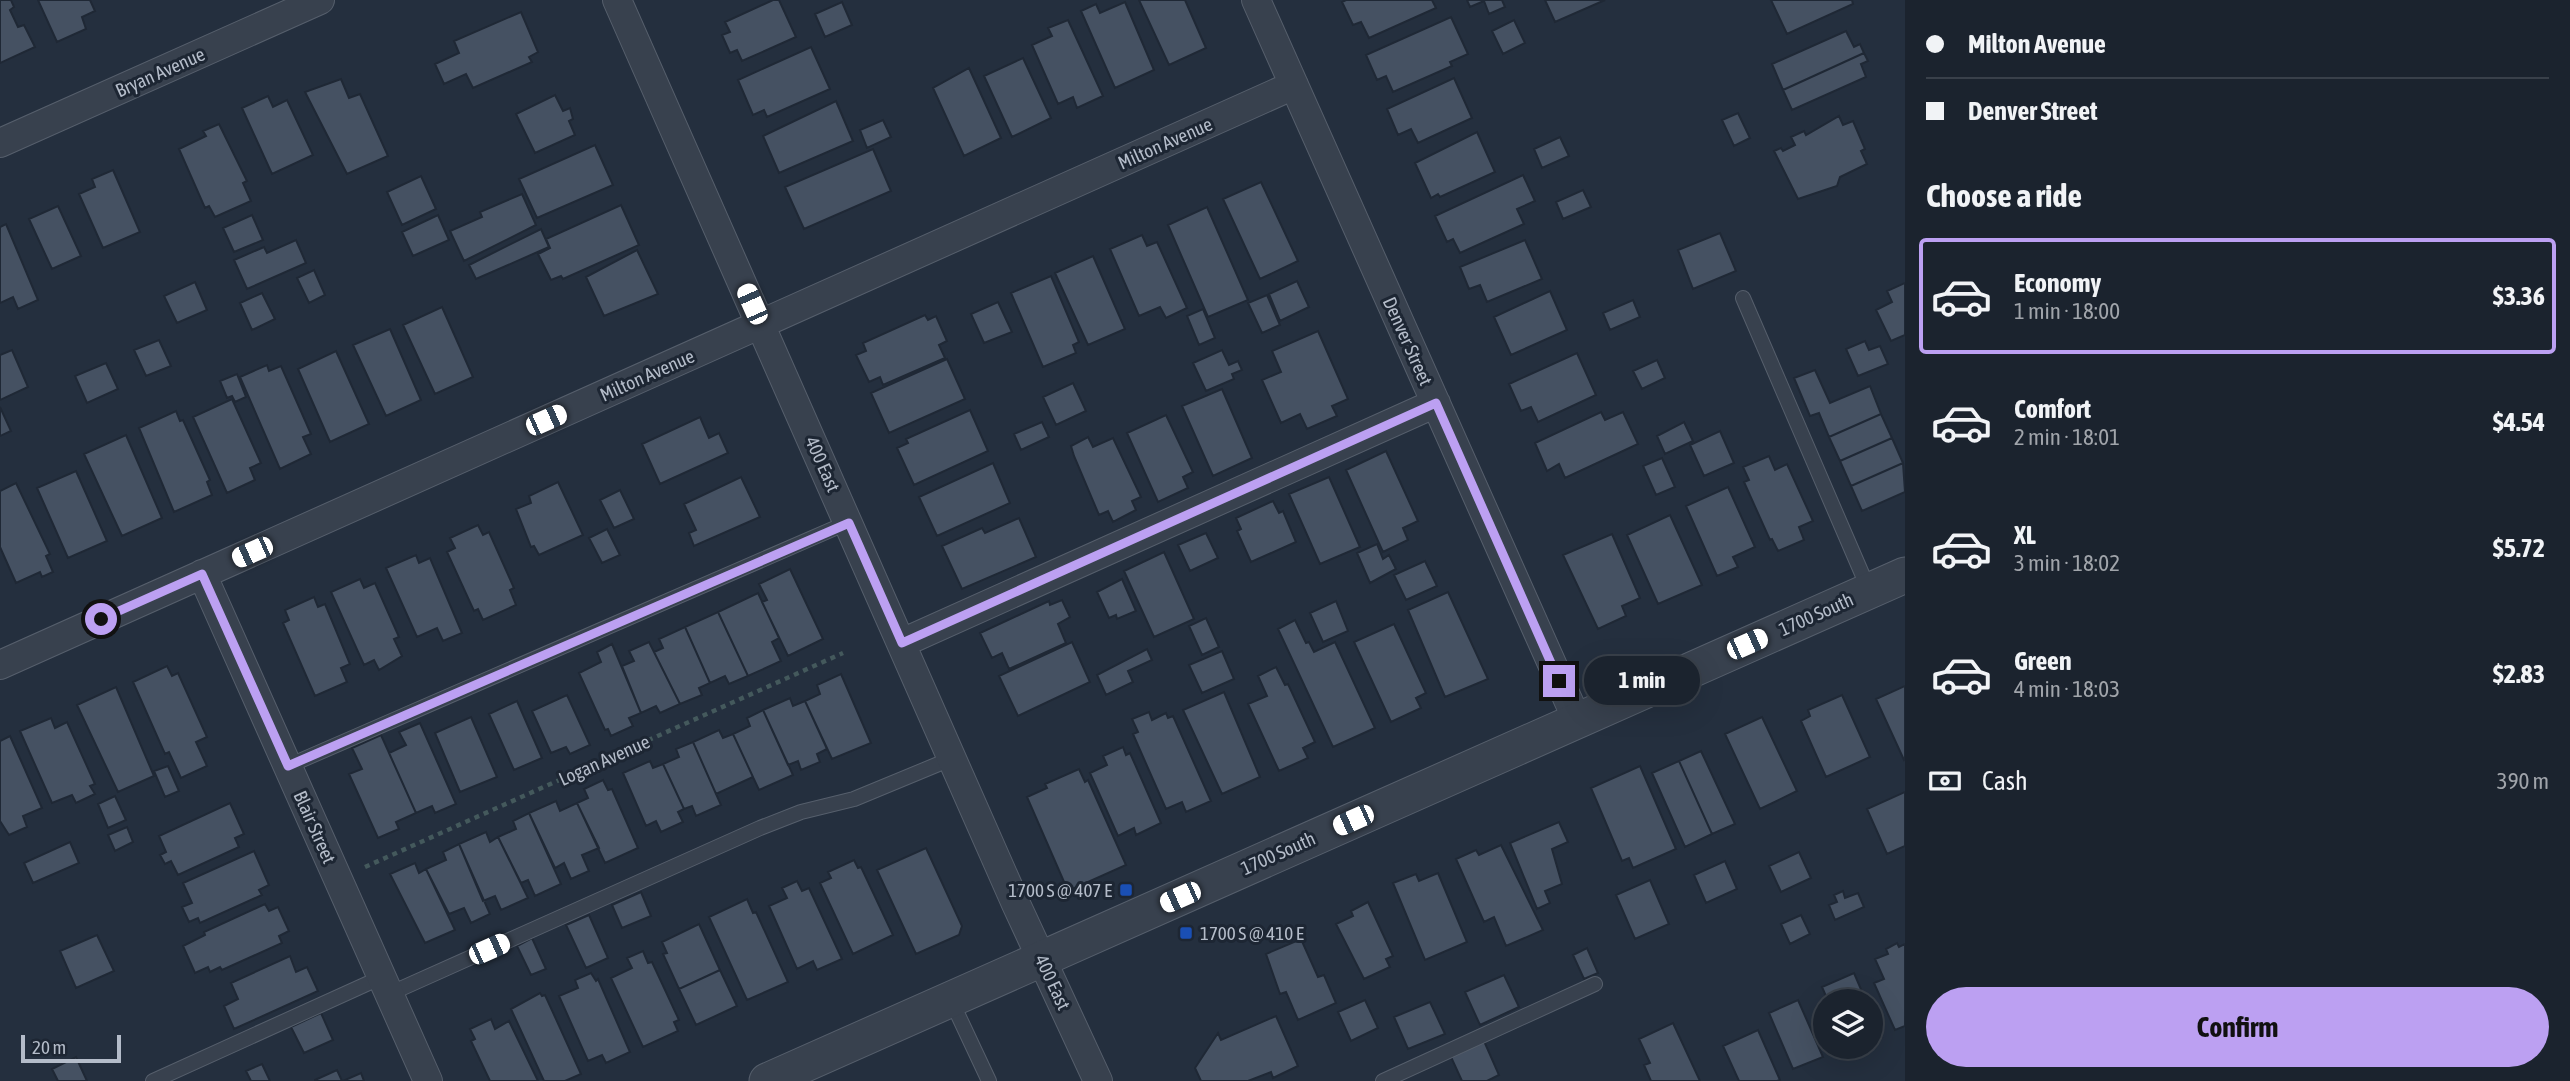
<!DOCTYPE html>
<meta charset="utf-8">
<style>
:root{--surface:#1b232e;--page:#242b36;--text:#f1f3f6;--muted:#a0a4aa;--line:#39404a;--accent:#bca0f2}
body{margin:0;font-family:"Asap Condensed",sans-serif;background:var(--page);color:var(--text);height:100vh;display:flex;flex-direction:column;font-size:26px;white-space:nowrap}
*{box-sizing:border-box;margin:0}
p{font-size:23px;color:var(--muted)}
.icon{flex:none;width:38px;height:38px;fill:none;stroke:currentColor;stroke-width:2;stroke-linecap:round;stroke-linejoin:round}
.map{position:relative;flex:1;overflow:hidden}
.panel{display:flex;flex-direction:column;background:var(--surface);width:665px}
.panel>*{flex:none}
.guide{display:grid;align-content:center;height:154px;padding:0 21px;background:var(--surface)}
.controls{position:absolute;left:1813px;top:989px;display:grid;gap:14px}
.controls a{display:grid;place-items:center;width:70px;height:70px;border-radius:50%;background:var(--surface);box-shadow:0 7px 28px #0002,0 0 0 2px var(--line);font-size:35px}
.scale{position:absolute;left:21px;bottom:18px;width:100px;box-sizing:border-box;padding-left:7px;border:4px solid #b4bcc9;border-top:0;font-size:19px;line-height:24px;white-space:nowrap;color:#b4bcc9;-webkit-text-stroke:5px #1d2633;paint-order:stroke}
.end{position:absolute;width:32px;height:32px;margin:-16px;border:9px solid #bca0f2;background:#111;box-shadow:0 0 0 4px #111}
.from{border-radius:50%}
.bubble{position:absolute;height:49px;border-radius:24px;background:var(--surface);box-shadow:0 7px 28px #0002,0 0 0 2px var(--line);font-size:23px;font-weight:700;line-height:49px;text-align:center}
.car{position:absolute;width:21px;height:42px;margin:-21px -10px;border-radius:9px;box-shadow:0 0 5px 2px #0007;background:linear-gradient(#fff 24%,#345 0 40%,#fff 0 76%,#345 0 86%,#fff 0)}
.guide b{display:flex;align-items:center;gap:24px;height:66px;font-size:26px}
.guide b+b{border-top:2px solid var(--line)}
.guide i{width:18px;height:18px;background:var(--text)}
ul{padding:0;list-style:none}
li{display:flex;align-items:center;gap:21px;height:116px;margin:0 14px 10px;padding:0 7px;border:4px solid transparent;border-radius:7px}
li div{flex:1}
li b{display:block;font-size:26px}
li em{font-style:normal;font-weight:700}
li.active{border-color:var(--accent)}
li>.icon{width:63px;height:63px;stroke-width:1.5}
h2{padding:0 21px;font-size:32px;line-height:84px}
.pay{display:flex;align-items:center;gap:18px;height:77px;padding:0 21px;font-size:26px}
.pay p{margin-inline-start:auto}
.primary-button{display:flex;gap:14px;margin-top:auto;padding:14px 21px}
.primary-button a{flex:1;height:80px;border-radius:42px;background:var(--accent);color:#111;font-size:28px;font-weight:700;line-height:80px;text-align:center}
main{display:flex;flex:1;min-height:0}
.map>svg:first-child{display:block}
.building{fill:#455162;stroke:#1f2835;stroke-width:2}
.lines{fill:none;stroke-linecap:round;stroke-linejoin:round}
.service-casing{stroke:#565f6c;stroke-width:16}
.minor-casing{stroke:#565f6c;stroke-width:30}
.tertiary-casing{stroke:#565f6c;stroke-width:37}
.path{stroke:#44595c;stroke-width:4.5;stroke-dasharray:5 5;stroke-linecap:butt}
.service{stroke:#38414e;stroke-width:14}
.minor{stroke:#38414e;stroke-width:28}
.tertiary{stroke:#38414e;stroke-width:35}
.route{stroke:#bca0f2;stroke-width:9}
.transit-dot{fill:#1a4fb4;stroke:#1d2633;stroke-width:2.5}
.labels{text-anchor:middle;stroke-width:6;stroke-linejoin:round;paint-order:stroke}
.street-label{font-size:19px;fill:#b4bcc9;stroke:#1d2633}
.poi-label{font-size:19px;fill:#b4bcc9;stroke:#1d2633;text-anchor:end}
</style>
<main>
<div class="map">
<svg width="1905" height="1081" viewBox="0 0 1905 1081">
<rect width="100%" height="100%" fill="#242f3e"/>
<path class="building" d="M0,0H11L14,7L10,10L18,27L24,25L35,47L0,63Z
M38,0H90L95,11L82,17L86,29L57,42Z
M773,0H779L796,37L742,61L737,50L730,53L722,35L730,32L725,22Z
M1139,0H1185L1206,48L1169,65Z
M1346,0H1432L1436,8L1369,38L1361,22L1353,25L1342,2Z
M1467,0H1502L1505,7L1489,14L1484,1L1470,7Z
M1545,0H1605L1555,22Z
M1771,0H1852L1853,4L1787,34Z
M842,2L852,25L825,37L815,14Z
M1125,2L1154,70L1115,88L1081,11L1096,4L1100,13Z
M521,12L538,52L529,57L532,62L473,88L466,74L444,84L435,64L459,53L454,41Z
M1451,17L1468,54L1450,62L1452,66L1393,92L1386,76L1377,80L1366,55Z
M1068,20L1103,96L1077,108L1073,97L1058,104L1032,45L1052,36L1048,28Z
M1514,20L1525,43L1503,54L1492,31Z
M1846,31L1854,47L1860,44L1864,53L1783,90L1772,64Z
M811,47L830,89L767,117L764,110L753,115L738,80Z
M1864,53L1868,61L1861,64L1866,77L1792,110L1783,90Z
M1023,58L1051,118L1012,137L984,76Z
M969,68L1001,138L964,156L933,88Z
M1454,78L1472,118L1418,143L1411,129L1398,135L1387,109Z
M341,79L349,98L360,94L388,156L347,174L305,92Z
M555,95L563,111L570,108L573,119L569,121L575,135L535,153L516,114Z
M268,96L273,107L287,100L313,155L272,174L242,108Z
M836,101L853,141L779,173L763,136Z
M1738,113L1750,138L1734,146L1722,120Z
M1839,116L1843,125L1853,121L1865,149L1861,151L1867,164L1840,177L1837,186L1798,199L1774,151L1781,148L1783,151L1795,145L1791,137L1804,131L1806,135Z
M883,120L891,137L867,148L860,130Z
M219,124L247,181L243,183L251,201L215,217L209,206L205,208L179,149L206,136L203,131Z
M1477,132L1495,172L1440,197L1438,194L1431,198L1415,163Z
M1560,137L1569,156L1542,168L1534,149Z
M595,145L613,185L537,218L519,179Z
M873,149L891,191L804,229L785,187Z
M113,170L140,232L103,248L79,194L95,187L92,179Z
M1523,175L1535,201L1517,209L1524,224L1460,253L1453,239L1447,242L1435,216Z
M421,176L436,209L402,225L387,192Z
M1261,182L1298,261L1260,279L1223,199Z
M1583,190L1591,207L1563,219L1556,202Z
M522,194L536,225L464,261L450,231L482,217L480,212Z
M621,205L639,245L563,279L561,276L551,280L538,254L550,248L546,239Z
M58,206L81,256L52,269L29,219Z
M1207,207L1248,300L1208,317L1168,225Z
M252,215L263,240L234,252L223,228Z
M438,215L449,240L413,256L402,232Z
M6,224L38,300L18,309L13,297L0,303V227Z
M541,229L549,247L476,279L469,265Z
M1720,233L1736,271L1693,289L1678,250Z
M1142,235L1147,246L1157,242L1187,308L1166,318L1160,307L1139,316L1110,249Z
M296,240L306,263L247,289L234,260L264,247L267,253Z
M1525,240L1542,279L1487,302L1480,285L1469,289L1460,267Z
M637,250L658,294L604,316L586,277Z
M1093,256L1125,329L1088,345L1055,273Z
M314,270L325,295L309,303L297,278Z
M1051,276L1079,342L1073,345L1076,353L1043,367L1011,293Z
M1297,281L1309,307L1280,321L1269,294Z
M195,282L207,310L177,323L164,296Z
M1905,283V335L1891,341L1876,310L1892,302L1887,291Z
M1550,291L1567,330L1511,355L1494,317Z
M262,293L275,319L252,330L240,303Z
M1267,295L1280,325L1262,333L1248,303Z
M1633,300L1640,317L1610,330L1603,313Z
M998,302L1012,332L984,343L971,314Z
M442,307L473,377L435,394L403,325Z
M1203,309L1215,338L1199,345L1187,316Z
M925,315L928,320L936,316L947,341L939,345L945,358L883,385L880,377L869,382L856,355L866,351L863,343Z
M390,329L421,400L386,416L353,345Z
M1318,331L1348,399L1332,406L1337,416L1307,429L1300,414L1281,423L1262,380L1281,372L1272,351Z
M159,340L171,366L146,376L134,350Z
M1865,341L1869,350L1880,346L1888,364L1858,376L1846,349Z
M12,350L28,387L0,400V355Z
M1222,350L1229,365L1238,361L1242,370L1232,374L1234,379L1206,391L1193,363Z
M336,351L369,424L330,442L298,369Z
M1577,353L1596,395L1538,422L1531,407L1521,411L1509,384Z
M947,359L965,399L889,433L871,393Z
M1657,360L1665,378L1642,389L1633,371Z
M106,363L118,389L87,403L75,376Z
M267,365L269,371L281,366L311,434L303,437L311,454L280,469L240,377Z
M1815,370L1830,403L1870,386L1881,414L1829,437L1819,413L1810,416L1794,378Z
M237,374L246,397L235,402L232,396L227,398L220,381Z
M1073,383L1086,411L1056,425L1043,397Z
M1222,389L1252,458L1213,476L1182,406Z
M232,399L261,463L250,468L255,480L227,493L193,417Z
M0,407L11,431L0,436Z
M970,410L988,451L914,485L897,448L908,443L906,439Z
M176,411L180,421L183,420L210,480L207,482L212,495L174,512L139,428Z
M1601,412L1605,420L1623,412L1638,444L1565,478L1559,464L1547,471L1535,443Z
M1881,414L1892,438L1840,461L1829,437Z
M1166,415L1193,472L1183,477L1188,488L1158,502L1127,433Z
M700,417L709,438L719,433L728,453L660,484L642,444Z
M1042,422L1049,437L1021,450L1014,434Z
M1684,422L1693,441L1665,454L1657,436Z
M1720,431L1734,463L1704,476L1690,445Z
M126,435L162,518L122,536L84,454Z
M1088,437L1093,447L1113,438L1141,497L1132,501L1136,510L1113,522L1108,511L1099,515L1074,456L1071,446Z
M1892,438L1903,463L1851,486L1840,461Z
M1386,451L1418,521L1403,528L1408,540L1383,552L1346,470Z
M1769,456L1775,470L1787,464L1813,521L1799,527L1804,540L1778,551L1772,539L1770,540L1744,482L1749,480L1743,467Z
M1662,458L1675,487L1656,495L1643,466Z
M993,463L1010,503L937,536L919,497Z
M1903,463L1905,492L1862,511L1851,486Z
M76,471L107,541L68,558L37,488Z
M741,477L760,517L694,546L689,533L696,530L684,504Z
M1329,477L1360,547L1320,564L1289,494Z
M558,482L583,535L539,555L534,546L531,547L516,509L531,503L529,496Z
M16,483L50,554L46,556L53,572L42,577L40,572L16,583L0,547V491Z
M1728,487L1755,547L1733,557L1738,567L1717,576L1686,506Z
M620,490L634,519L614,528L600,500Z
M1273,501L1279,513L1283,511L1296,542L1251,562L1237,531L1241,529L1236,518Z
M1670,515L1702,585L1658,604L1627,535Z
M1019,518L1036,557L962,589L942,546L982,528L985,533Z
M478,525L483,535L489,532L514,588L510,590L516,605L483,620L478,609L474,611L447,552L455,548L450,538Z
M607,529L620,555L602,563L589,538Z
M1206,533L1218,558L1190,571L1178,545Z
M1612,534L1640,598L1622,606L1626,616L1598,629L1563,555Z
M1377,544L1383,559L1389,555L1396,569L1370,583L1357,553Z
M1164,552L1194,619L1154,637L1124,571Z
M416,555L419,563L430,558L462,633L443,641L437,628L417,637L386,568Z
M1425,561L1437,586L1406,600L1394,575Z
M790,569L823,639L788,656L762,602L767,600L759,584Z
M360,579L364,588L375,583L399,637L394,639L402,656L379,670L374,660L364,665L331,592Z
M1122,579L1136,611L1117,619L1116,615L1109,618L1097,592Z
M1448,592L1488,679L1445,697L1408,610Z
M758,593L779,638L772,642L781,661L748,676L718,612Z
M314,597L318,607L325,604L350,664L341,668L347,682L315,696L283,623L289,620L285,610Z
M1062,600L1070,617L1058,624L1066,643L1009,669L1002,653L992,658L980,633L1049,601L1050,605Z
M1336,601L1348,631L1323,642L1310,613Z
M718,612L748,676L729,684L725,676L710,683L685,627Z
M1206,618L1219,647L1202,655L1189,626Z
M1295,620L1306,643L1309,642L1314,652L1335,642L1375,728L1333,747L1278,629Z
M1394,624L1426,693L1416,698L1421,708L1391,722L1354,642Z
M685,627L710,683L699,688L702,695L680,704L654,652L663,648L659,639Z
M649,642L680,704L660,713L656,706L641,713L622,666L634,661L629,651Z
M1072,642L1090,682L1018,716L999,676Z
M612,644L641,713L629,718L633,726L611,736L608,729L605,730L579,673L601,662L597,652Z
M1147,649L1152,660L1128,671L1133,682L1106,695L1097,675Z
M1222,651L1234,679L1202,693L1189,665Z
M167,666L172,676L178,673L207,737L196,742L207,766L181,778L169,752L165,754L133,682Z
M1276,667L1285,685L1288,684L1315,742L1303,748L1308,758L1279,771L1248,704L1267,696L1258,676Z
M841,674L871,743L832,759L805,701L820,694L817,685Z
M1905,686V759L1904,760L1876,699Z
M116,687L154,776L118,792L77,705Z
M1224,692L1260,777L1222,794L1183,710Z
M567,695L590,745L570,754L566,747L551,753L532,711Z
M1842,695L1870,757L1826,777L1801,721L1810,716L1808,710Z
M790,698L793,706L805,701L827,749L817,754L820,762L801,770L798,761L788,765L763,710Z
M517,701L542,758L514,770L489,714Z
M763,710L793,775L759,790L733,734L750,726L747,718Z
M1149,712L1152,720L1166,713L1168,718L1173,716L1211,801L1186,812L1182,802L1166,809L1133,734L1138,732L1132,719Z
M471,717L497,777L460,792L435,733Z
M1762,717L1797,791L1760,809L1725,734Z
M51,718L55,728L67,722L95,784L90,786L95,794L76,803L72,795L52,803L20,731Z
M420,723L456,804L435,813L432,806L416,813L389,753L406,745L399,732Z
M719,730L723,738L733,734L753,777L716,794L693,742Z
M381,735L416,813L396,822L399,829L378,838L349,774L362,769L352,748Z
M10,736L42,808L23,816L27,827L9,835L0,821V741Z
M693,742L721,805L696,816L692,806L684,809L663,764L679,757L676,749Z
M1123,747L1126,755L1130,753L1161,823L1136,835L1134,828L1118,836L1090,773L1107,765L1103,756Z
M1701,751L1735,824L1712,834L1679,761Z
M650,761L653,768L663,764L684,809L678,812L683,822L661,832L656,821L646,826L623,773Z
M1679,761L1712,834L1685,847L1652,773Z
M168,766L179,791L165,797L154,771Z
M1640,766L1676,849L1633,868L1629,858L1622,861L1591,788Z
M1079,769L1085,782L1088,780L1126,865L1068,891L1027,797L1047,788L1045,784Z
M603,780L608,790L612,789L638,848L605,863L577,803L588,798L584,789Z
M1905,792V846L1887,854L1867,809Z
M115,796L126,820L108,828L98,804Z
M556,801L560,811L577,803L599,848L582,855L589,871L571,879L564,863L555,868L529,813Z
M230,803L244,834L235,838L239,847L178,875L171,861L165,864L160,855L166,852L159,836Z
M529,813L561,884L535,896L528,880L521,883L498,837L516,829L513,821Z
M1559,822L1568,842L1552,849L1562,884L1545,891L1550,903L1537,909L1510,843Z
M127,827L133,842L115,851L108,835Z
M486,832L490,842L498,837L528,898L501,910L495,896L483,901L459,844Z
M70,842L79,863L33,883L24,863Z
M459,844L490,914L471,923L464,908L449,914L426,869L446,860L443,852Z
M1501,845L1543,930L1506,946L1494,917L1484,922L1456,859L1476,850L1479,855Z
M926,848L962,926L959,935L916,954L877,870Z
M254,851L269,885L259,890L262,895L200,923L198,918L189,922L182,907L192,903L183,883Z
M1799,852L1811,878L1781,892L1769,866Z
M854,860L858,868L861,867L893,935L853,954L820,883L831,878L828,872Z
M1725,861L1737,889L1706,903L1694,875Z
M415,863L419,873L426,869L455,930L425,943L390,874Z
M1438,873L1467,942L1425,960L1393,883L1416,874L1419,881Z
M1650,880L1669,924L1635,939L1616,895Z
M797,881L802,891L809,888L842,959L817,970L813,961L797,969L769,906L787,898L782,888Z
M1843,891L1845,898L1858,893L1864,907L1835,920L1829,905L1837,902L1834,895Z
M641,892L651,916L622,928L612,905Z
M747,899L753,913L756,912L788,982L747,1000L709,917Z
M1368,902L1393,956L1386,959L1390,967L1364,979L1336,924L1353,916L1351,911Z
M265,904L269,911L278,907L289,931L279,936L282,943L222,970L220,967L210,972L208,967L195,973L183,946L205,935L204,932Z
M589,915L608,958L586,968L566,925Z
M1801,915L1810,934L1790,944L1781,924Z
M699,924L720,970L679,989L663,954L667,953L662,942Z
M97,935L114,971L76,988L60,951Z
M532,938L546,969L531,975L517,946Z
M1301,939L1318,977L1324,975L1336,1003L1298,1020L1286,992L1280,994L1266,954Z
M1897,943L1899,947L1905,944V1026L1895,1030L1874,983L1884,979L1875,959L1888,954L1886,949Z
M1587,948L1598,973L1584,979L1573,955Z
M643,951L648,963L652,962L679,1020L674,1022L678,1031L643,1047L611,978L632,968L627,958Z
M290,956L296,972L307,967L318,991L234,1029L224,1006L238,999L231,983Z
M720,970L737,1006L696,1025L679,989Z
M591,973L596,981L598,979L630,1052L606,1063L602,1055L588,1061L559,996L578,988L575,980Z
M1854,973L1866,1001H1828L1822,987Z
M1504,975L1519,1007L1480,1025L1465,992Z
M540,993L542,996L545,995L581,1074L565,1081H544L511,1009Z
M1365,1000L1378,1028L1351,1041L1338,1012Z
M1798,1000L1823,1057L1793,1069L1769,1013Z
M1430,1002L1445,1034L1408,1049L1394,1017Z
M1871,1012L1882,1037L1871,1042Z
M321,1013L333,1040L304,1053L291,1027Z
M1276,1016L1298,1066L1273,1078L1271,1072L1248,1081H1201L1195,1068L1218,1033L1221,1040Z
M491,1019L495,1029L509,1021L538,1081H490L471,1041L475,1039L470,1029Z
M1673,1023L1700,1081H1651L1644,1065L1650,1063L1639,1039Z
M1758,1030L1780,1080L1777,1081H1739L1723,1046Z
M1484,1041L1499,1075L1487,1081H1462L1451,1057Z
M76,1057L87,1081H58L52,1069Z
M262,1064L270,1081H251L246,1071Z
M337,1070L342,1081H315V1080Z
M361,1073L364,1081H343Z"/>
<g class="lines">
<defs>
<path id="service" d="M1743,298L1869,590
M288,766L849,522
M389,994L760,828L801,812L854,799L953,758
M951,1000L989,1081
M153,1081L382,977
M1383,1081L1595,984"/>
<path id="minor" d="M617,0L1016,904L1098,1081
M1256,0L1577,720
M0,143L320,0
M202,574L428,1081
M902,643L1436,403
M0,665L1294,85"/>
<path id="tertiary" d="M767,1081L1905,575"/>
</defs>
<use href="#service" class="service-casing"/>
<use href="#minor" class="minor-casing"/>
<use href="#tertiary" class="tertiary-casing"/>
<path class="path" d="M365,867L843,653"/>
<use href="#service" class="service"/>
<use href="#minor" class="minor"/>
<use href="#tertiary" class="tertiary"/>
</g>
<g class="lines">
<path class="route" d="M101,619L202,574L288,766L849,523L902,643L1436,403L1559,681"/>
</g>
<g class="transit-dot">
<rect x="1119" y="883" width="14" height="14" rx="3.5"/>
<rect x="1179" y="926" width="14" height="14" rx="3.5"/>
</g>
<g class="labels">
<g class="street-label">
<text transform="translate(160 72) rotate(-24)" y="7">Bryan Avenue</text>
<text transform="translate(1165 143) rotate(-24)" y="7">Milton Avenue</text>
<text transform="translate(1408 341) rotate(66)" y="7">Denver Street</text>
<text transform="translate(647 375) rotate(-24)" y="7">Milton Avenue</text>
<text transform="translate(823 464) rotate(66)" y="7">400 East</text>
<text transform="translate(1816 614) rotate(-24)" y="7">1700 South</text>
<text transform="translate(604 760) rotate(-24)" y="7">Logan Avenue</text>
<text transform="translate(315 827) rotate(66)" y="7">Blair Street</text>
<text transform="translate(1278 853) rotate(-24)" y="7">1700 South</text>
<text transform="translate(1053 982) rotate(65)" y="7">400 East</text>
</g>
<g class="poi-label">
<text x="1112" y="897">1700 S @ 407 E</text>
<text x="1200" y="940" text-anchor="start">1700 S @ 410 E</text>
</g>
</g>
</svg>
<div class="controls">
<a><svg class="icon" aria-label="layers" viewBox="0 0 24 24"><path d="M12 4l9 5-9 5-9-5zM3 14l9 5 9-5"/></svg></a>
</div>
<div class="scale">20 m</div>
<i class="end from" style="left:101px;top:619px"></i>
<i class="end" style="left:1559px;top:681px"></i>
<div class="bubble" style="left:1584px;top:656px;width:116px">1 min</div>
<i class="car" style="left:752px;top:304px;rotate:336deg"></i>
<i class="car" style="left:546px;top:420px;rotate:66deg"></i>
<i class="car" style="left:252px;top:552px;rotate:246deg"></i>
<i class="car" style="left:1747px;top:644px;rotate:66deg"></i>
<i class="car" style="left:1353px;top:820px;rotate:246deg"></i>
<i class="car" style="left:1180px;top:897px;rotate:246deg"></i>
<i class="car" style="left:489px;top:949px;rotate:66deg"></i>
</div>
<section class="panel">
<div class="guide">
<b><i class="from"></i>Milton Avenue</b>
<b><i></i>Denver Street</b>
</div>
<h2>Choose a ride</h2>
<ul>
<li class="active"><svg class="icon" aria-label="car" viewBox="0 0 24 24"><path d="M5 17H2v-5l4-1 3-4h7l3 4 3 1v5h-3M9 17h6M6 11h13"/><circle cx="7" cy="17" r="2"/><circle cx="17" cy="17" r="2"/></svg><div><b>Economy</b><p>1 min · 18:00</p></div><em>$3.36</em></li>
<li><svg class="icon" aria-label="car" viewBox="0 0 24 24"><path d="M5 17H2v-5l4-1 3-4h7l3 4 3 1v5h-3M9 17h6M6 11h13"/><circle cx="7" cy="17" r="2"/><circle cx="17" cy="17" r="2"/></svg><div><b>Comfort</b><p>2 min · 18:01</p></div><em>$4.54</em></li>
<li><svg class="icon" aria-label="car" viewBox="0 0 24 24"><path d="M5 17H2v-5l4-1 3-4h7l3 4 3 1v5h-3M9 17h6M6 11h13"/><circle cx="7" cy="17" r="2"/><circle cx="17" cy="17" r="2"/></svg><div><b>XL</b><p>3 min · 18:02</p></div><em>$5.72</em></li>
<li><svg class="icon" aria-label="car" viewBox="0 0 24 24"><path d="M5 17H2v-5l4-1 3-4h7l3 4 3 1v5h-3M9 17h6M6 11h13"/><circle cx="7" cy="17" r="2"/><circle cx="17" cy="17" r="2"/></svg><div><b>Green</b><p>4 min · 18:03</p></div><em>$2.83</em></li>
</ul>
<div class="pay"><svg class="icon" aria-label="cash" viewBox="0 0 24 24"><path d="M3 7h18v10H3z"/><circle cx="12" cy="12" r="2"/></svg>Cash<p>390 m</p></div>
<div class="primary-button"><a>Confirm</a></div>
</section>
</main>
